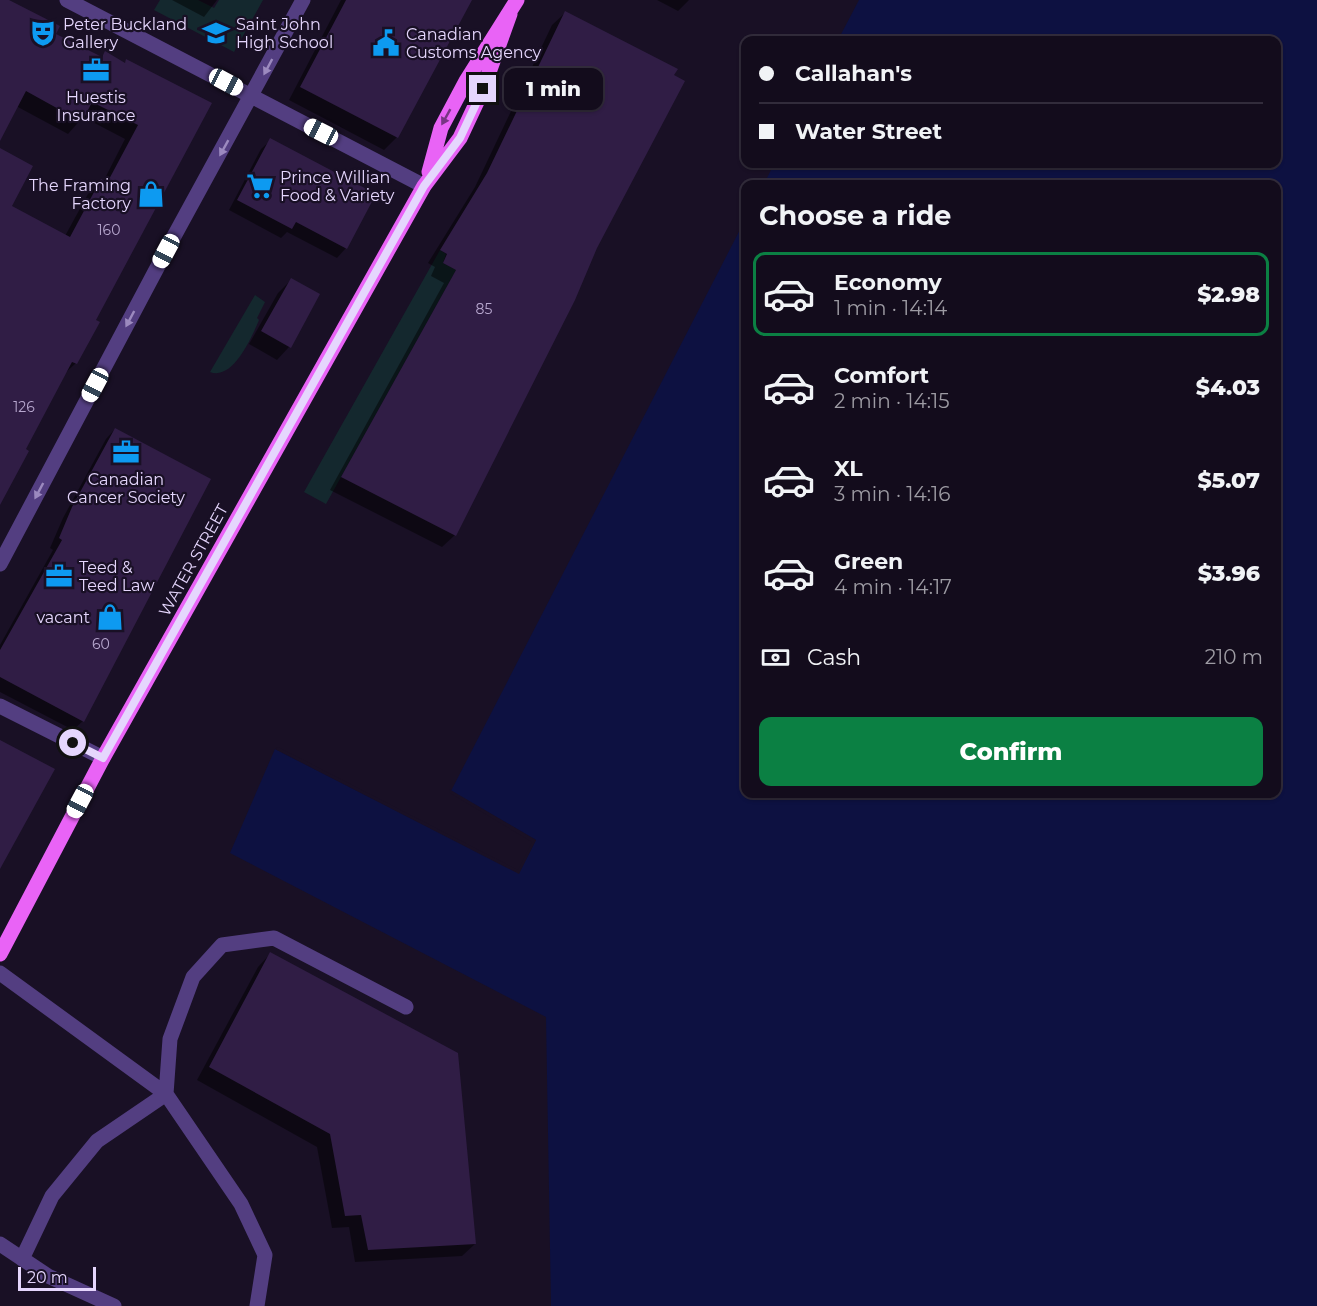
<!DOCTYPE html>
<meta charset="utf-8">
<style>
:root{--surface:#130c1c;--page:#201a29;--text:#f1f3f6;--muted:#9d9ba3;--line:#322c3b;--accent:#0b8043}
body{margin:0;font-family:Montserrat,sans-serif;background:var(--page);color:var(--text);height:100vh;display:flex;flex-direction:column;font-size:22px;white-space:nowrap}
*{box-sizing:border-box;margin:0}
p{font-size:20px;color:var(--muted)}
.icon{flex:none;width:33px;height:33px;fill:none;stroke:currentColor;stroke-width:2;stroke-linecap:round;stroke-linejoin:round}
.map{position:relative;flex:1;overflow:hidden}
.details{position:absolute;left:741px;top:180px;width:540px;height:618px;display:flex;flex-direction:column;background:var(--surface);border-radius:12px;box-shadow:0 2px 4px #0004,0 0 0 2px var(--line)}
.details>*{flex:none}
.banner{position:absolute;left:741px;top:36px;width:540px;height:132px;border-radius:12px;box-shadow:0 2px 4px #0004,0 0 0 2px var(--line);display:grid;align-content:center;height:132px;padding:0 18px;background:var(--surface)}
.scale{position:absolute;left:18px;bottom:15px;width:78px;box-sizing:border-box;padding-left:6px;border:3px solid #e5d6fd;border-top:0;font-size:16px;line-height:21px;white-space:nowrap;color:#e5d6fd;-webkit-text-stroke:4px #191025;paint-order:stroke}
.end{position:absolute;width:27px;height:27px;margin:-14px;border:8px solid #e5d6fd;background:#111;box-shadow:0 0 0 3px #111}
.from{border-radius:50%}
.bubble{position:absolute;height:42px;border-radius:12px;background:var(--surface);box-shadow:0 2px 4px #0004,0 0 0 2px var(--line);font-size:20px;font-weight:800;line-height:42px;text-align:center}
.car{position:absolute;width:18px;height:36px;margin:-18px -9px;border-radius:8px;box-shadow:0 0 4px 2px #0007;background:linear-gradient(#fff 24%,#345 0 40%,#fff 0 76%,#345 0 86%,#fff 0)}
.banner b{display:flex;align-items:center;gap:21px;height:57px;font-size:22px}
.banner b+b{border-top:2px solid var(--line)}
.banner i{width:15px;height:15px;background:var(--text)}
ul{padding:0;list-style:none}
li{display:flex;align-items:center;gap:18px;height:84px;margin:0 12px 9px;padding:0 6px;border:3px solid transparent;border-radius:12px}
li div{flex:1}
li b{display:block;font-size:22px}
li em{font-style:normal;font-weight:800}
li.selected{border-color:var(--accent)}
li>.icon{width:54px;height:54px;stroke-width:1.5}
h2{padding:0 18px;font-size:27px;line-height:72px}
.pay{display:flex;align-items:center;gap:15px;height:66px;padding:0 18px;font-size:22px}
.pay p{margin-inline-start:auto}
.primary-button{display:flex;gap:12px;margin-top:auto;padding:12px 18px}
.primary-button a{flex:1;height:69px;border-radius:12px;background:var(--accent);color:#fff;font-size:24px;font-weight:800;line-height:69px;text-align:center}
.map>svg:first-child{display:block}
.green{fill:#14282e}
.water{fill:#0d1141}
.pier{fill:#191025}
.shadow{fill:#0007}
.building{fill:#301d45}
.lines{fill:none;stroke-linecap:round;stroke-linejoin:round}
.minor{stroke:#533e81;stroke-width:15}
.major{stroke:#e963f6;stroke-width:15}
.oneway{fill:#9c8abf}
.oneway2{fill:#773583}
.route{stroke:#e5d6fd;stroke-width:8}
.labels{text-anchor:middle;stroke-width:4.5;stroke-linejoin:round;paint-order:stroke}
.number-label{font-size:14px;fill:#b8a8cf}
.poi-label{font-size:16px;fill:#e5d6fd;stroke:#191025;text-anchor:start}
.street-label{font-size:16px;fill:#e5d6fd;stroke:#191025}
</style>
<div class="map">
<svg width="1317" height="1306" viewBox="0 0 1317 1306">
<rect width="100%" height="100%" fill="#191025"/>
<path class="green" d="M160,0H198L214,8L219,0H263L234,52L154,10Z
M440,250L446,254L443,263L456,270L326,504L304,492Z
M255,295L265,302L257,318L259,320C252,337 233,381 210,372Z"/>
<path class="water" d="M859,0H1317V1306H551L546,1017L230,853L275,749L519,873L536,840L451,791L745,220L746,794H1276V184H764L774,164H1276V40H838Z"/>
<path class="pier" d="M278,747L518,870L532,842L450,793L449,789L536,840L519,874L275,749Z"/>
<path class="shadow" d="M3,0L54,34L100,58L105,53L124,64L127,61L210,104L94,320L76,363L64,374L0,498V150L10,206L65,236L88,194L103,182L125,139L83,117L68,134L16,106L0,137V3Z
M172,0H217L204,17Z
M341,0H470L397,137L384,150L289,100Z
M657,0H689L678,11Z
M565,13L596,248L455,535L442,547L330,490L444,283L431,276L435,267L428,263L475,187L552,25Z
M271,140L346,248L337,258L287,232L281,238L229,210L261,149Z
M291,280L289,347L277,360L249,344L278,293Z
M115,429L83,721L73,730L0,692V645L53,550L50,548L63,518L106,439Z
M270,954L475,1244L462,1256L355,1262L349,1227L332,1228L317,1147L197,1080L258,967Z"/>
<path class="building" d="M0,0H9L60,26L56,34L102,57L105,51L125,63L126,59L212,103L96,320L100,322L77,364L72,362L26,449L29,451L0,505V148L33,166L12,206L70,237L101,179L107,183L138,125L92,102L82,122L26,91L0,141Z
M346,0H472L398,138L300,87Z
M565,11L678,69L674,75L685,81L597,248L575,300L456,536L341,477L456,270L443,263L447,254L440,250L487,173Z
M270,138L376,194L347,249L296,222L292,229L237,200Z
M291,278L320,294L291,348L261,331Z
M115,428L211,479L84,722L0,677V650L62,540L59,538L72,507Z
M0,740L55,769L0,869Z
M270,952L458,1053L476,1244L368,1250L361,1215L345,1216L330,1134L209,1067Z"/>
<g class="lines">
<path class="minor" d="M67,0L424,186
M0,564L166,251L303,0
M0,706L103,758
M0,973L166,1094L97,1141L52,1196L22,1259
M0,1244L48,1276L114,1306
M257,1306L265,1255L241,1204L166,1094L170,1039L193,977L222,945L274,938L406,1007"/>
<path class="major" d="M429,172L441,128L466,81L517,0
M0,954L103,758L424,186L460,138L483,89L510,14"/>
</g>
<defs><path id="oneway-solid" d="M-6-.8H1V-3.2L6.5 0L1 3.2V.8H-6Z" transform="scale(1.5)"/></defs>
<g class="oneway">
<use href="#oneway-solid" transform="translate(268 67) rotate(118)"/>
<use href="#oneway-solid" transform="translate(224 148) rotate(119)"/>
<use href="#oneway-solid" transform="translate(130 319) rotate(118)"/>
<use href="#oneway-solid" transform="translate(39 491) rotate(118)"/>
</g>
<use class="oneway2" href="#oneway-solid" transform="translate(446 117) rotate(119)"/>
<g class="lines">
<path class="route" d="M73,743L103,758L424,186L460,138L483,89"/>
</g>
<defs>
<symbol id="theatre-bare" viewBox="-9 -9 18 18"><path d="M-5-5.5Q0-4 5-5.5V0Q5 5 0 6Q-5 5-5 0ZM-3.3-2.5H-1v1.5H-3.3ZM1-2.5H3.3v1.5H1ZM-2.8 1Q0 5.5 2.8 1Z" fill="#0d9af1" stroke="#191025" stroke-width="2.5" paint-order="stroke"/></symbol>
<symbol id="school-bare" viewBox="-9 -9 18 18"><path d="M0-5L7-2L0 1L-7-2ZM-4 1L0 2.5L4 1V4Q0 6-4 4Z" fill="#0d9af1" stroke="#191025" stroke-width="2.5" paint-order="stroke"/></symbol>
<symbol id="civic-bare" viewBox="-9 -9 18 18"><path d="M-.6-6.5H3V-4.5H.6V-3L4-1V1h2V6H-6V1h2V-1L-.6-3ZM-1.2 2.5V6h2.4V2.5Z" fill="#0d9af1" stroke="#191025" stroke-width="2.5" paint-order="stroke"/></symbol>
<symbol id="office-bare" viewBox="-9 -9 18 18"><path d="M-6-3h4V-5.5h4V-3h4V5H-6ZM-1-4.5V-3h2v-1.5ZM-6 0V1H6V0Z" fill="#0d9af1" stroke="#191025" stroke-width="2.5" paint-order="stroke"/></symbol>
<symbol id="supermarket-bare" viewBox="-9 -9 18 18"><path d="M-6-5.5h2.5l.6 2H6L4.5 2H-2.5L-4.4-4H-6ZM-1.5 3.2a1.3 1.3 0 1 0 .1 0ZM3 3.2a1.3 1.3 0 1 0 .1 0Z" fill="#0d9af1" stroke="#191025" stroke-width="2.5" paint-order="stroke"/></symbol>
<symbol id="shop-bare" viewBox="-9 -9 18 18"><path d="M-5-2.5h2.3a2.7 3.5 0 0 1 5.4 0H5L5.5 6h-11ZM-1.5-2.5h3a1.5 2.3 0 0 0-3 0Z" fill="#0d9af1" stroke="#191025" stroke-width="2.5" paint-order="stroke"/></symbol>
</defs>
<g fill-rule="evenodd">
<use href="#theatre-bare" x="24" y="14" width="38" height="38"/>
<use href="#school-bare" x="197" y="14" width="38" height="38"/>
<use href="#civic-bare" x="367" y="24" width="38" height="38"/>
<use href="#office-bare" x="77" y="51" width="38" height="38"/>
<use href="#supermarket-bare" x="241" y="167" width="38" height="38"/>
<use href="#shop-bare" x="132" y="175" width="38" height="38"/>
<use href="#office-bare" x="107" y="433" width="38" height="38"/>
<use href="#office-bare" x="40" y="557" width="38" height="38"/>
<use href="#shop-bare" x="91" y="598" width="38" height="38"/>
</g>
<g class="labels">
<g class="number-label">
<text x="109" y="235">160</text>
<text x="484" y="314">85</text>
<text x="24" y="412">126</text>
<text x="101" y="649">60</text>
</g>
<g class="poi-label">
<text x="63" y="30">Peter Buckland<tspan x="63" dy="18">Gallery</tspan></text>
<text x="236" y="30">Saint John<tspan x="236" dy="18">High School</tspan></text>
<text x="406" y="40">Canadian<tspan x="406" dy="18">Customs Agency</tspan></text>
<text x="96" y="103" text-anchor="middle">Huestis<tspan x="96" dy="18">Insurance</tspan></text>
<text x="280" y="183">Prince Willian<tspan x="280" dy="18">Food &amp; Variety</tspan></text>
<text x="131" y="191" text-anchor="end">The Framing<tspan x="131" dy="18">Factory</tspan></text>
<text x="126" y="485" text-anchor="middle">Canadian<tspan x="126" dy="18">Cancer Society</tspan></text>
<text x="79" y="573">Teed &amp;<tspan x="79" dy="18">Teed Law</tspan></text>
<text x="90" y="623" text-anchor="end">vacant</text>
</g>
<g class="street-label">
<text transform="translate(193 560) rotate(-61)" y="6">WATER STREET</text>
</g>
</g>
</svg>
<div class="scale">20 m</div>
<i class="end from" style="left:73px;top:743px"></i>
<i class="end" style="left:483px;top:89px"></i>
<div class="bubble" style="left:504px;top:68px;width:99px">1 min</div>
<i class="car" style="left:226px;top:82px;rotate:118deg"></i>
<i class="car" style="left:321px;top:132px;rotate:297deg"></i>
<i class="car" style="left:166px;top:251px;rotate:208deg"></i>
<i class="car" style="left:95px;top:385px;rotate:208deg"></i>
<i class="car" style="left:80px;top:801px;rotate:208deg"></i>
<div class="banner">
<b><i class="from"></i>Callahan's</b>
<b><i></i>Water Street</b>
</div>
<section class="details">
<h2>Choose a ride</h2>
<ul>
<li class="selected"><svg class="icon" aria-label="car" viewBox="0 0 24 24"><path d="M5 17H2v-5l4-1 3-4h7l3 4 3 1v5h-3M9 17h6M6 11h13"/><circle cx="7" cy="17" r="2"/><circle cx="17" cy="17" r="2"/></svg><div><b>Economy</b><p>1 min · 14:14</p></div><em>$2.98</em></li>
<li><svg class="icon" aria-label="car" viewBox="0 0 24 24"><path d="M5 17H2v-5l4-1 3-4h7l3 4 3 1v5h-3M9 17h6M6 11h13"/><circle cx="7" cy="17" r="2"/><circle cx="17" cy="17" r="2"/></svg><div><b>Comfort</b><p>2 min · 14:15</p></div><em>$4.03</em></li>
<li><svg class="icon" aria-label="car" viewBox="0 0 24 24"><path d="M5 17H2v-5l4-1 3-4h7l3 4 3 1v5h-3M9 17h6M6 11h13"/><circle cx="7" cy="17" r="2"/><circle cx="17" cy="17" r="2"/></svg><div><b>XL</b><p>3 min · 14:16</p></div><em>$5.07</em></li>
<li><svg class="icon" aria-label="car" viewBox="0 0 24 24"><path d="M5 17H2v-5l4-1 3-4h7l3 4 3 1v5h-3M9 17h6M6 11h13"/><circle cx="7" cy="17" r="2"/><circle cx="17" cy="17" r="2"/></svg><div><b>Green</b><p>4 min · 14:17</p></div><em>$3.96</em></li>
</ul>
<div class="pay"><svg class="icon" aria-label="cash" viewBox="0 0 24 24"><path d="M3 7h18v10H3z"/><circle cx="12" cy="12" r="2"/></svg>Cash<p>210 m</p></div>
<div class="primary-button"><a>Confirm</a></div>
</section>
</div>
